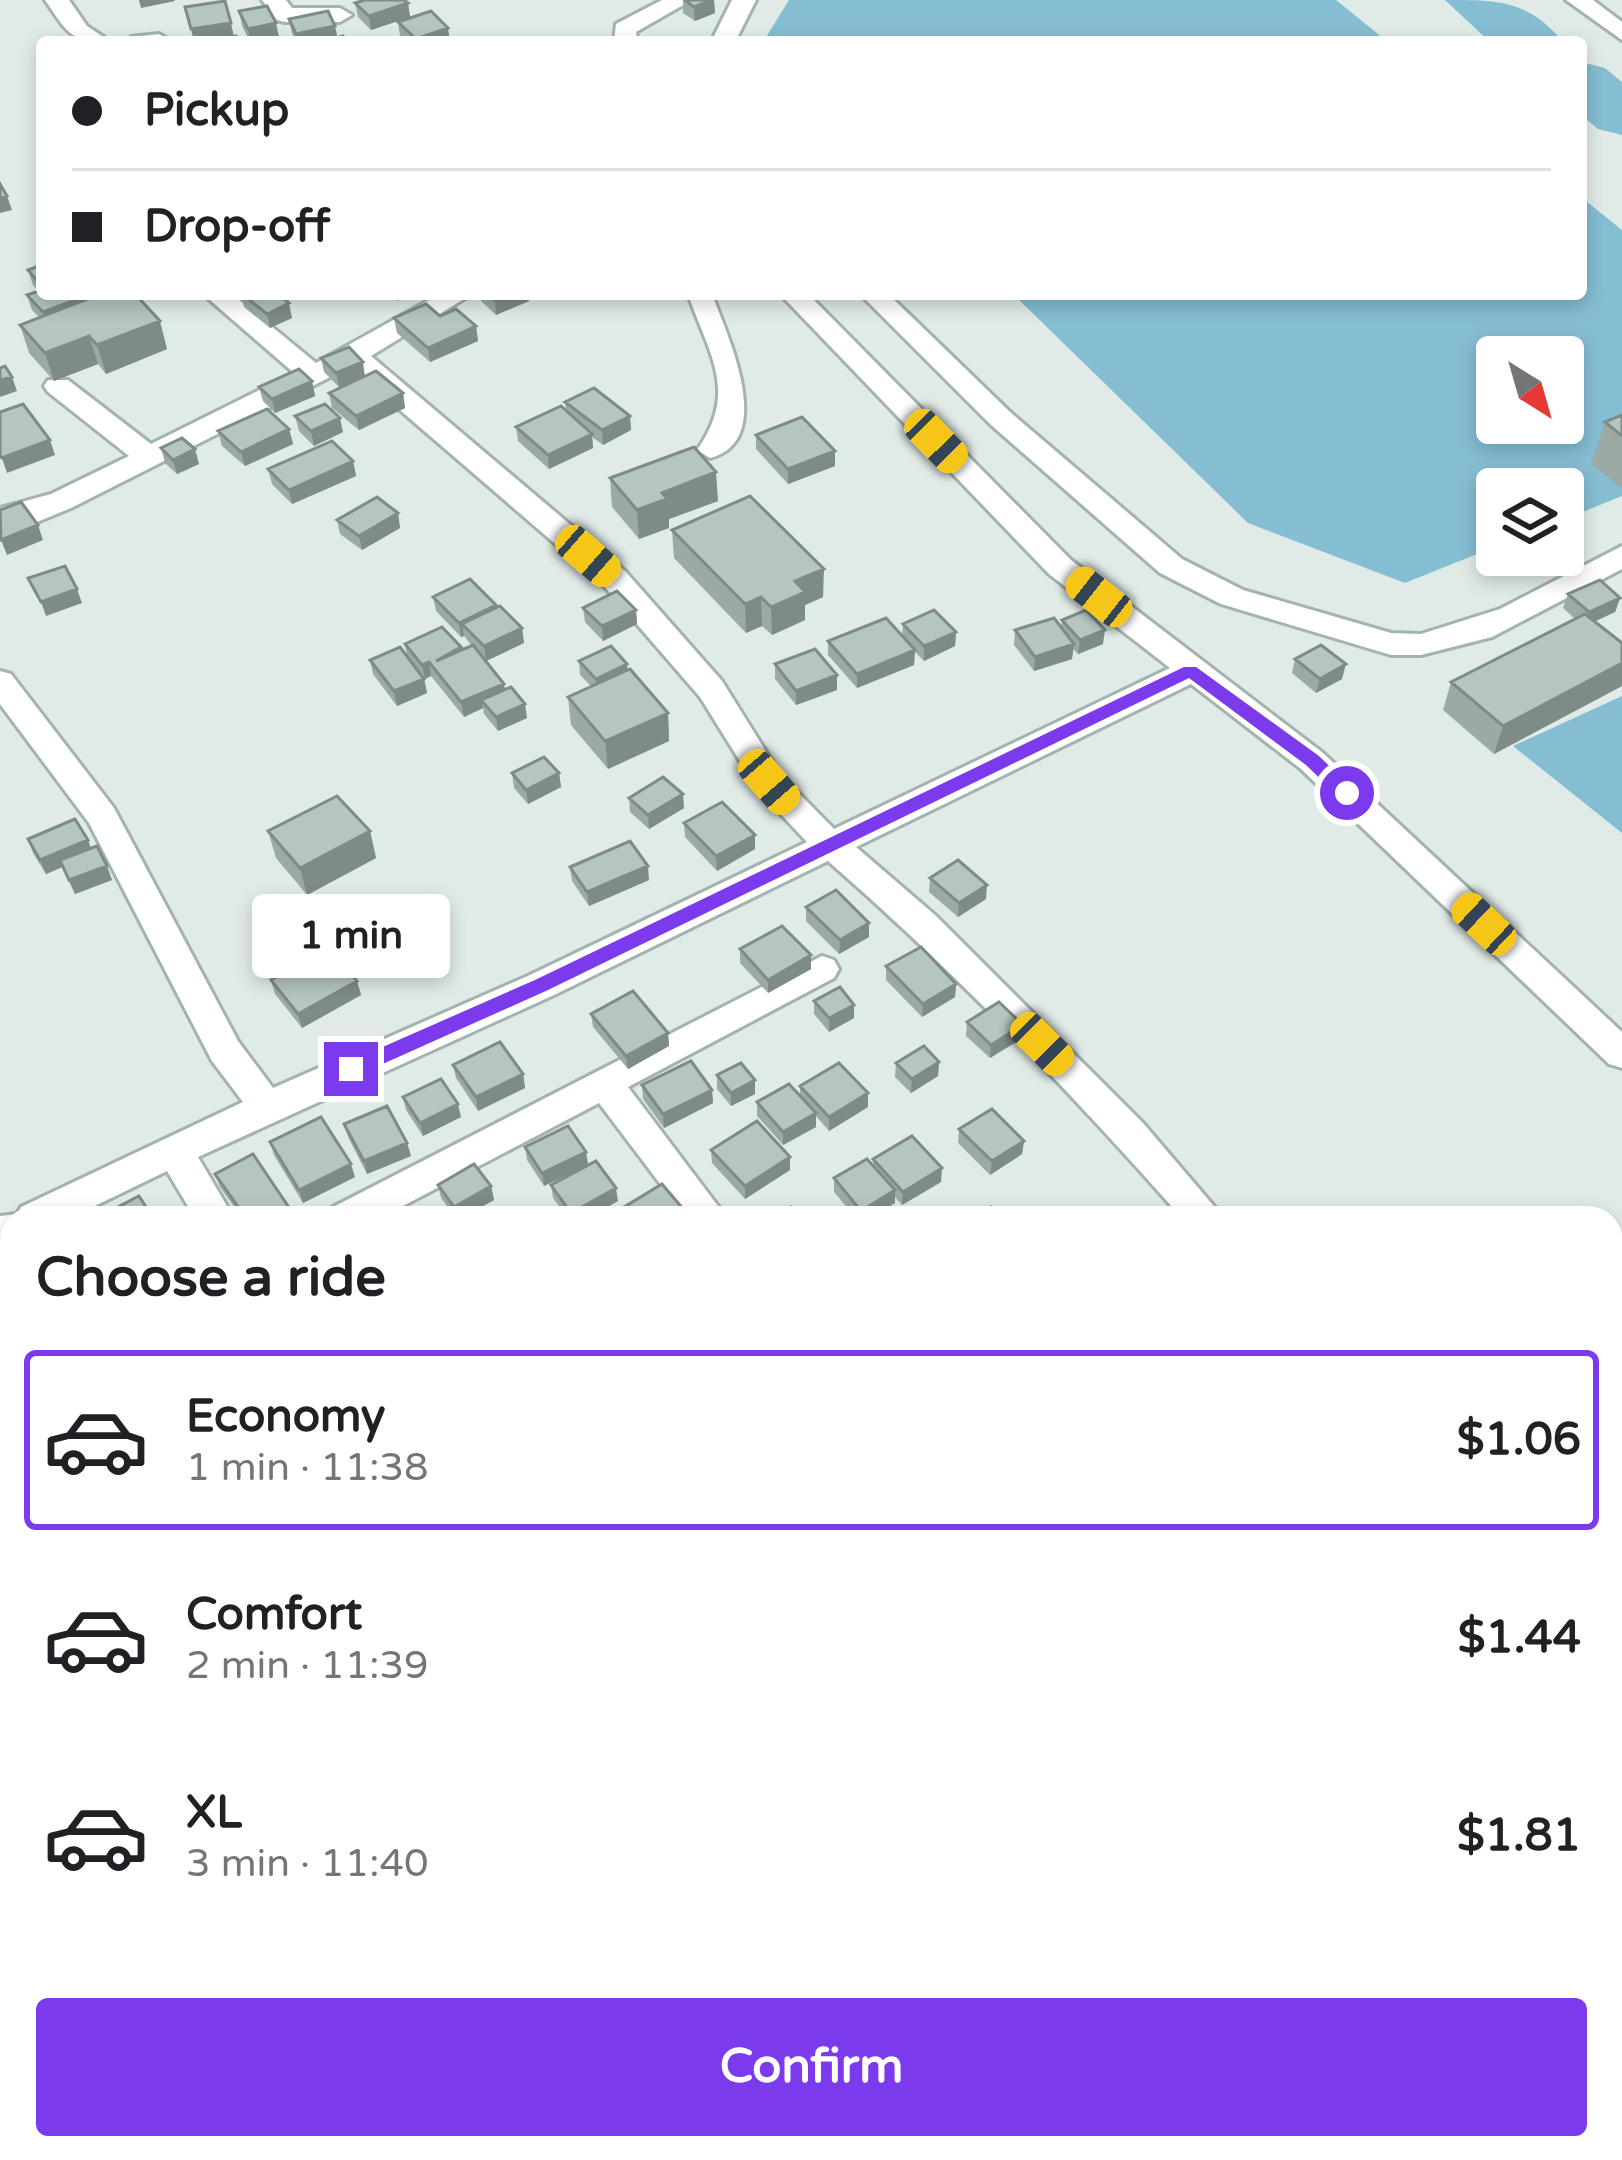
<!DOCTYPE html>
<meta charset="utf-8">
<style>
:root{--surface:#fff;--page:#f2f2f2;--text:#202124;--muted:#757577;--line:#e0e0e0;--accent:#7c3aed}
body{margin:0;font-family:"Varela Round",sans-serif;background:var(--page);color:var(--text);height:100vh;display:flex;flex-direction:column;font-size:45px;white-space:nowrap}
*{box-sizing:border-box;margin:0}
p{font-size:39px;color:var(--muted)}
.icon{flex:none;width:66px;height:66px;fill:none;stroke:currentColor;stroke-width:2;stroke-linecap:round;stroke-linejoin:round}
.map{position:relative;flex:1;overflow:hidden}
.side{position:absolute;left:0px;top:1206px;width:1623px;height:954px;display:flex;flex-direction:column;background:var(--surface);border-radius:36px 36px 0 0;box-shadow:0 6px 18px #0003}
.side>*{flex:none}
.banner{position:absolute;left:36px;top:36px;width:1551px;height:264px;border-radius:12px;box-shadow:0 6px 18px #0003;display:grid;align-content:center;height:264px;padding:0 36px;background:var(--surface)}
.needle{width:78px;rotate:143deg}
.buttons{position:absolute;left:1476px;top:336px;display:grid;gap:24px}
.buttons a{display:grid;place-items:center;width:108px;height:108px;border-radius:12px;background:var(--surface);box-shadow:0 6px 18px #0003;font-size:60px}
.end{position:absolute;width:54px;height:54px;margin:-27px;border:15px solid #7c3aed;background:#fff;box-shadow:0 0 0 6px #fff}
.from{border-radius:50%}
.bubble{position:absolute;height:84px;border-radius:12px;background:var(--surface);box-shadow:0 6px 18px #0003;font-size:39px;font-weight:700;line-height:84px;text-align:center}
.car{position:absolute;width:36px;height:72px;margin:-36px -18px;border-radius:15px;box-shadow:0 0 9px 3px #0007;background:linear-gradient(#f5c518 24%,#345 0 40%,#f5c518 0 76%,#345 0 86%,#f5c518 0)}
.banner b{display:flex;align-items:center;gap:42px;height:114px;font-size:45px}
.banner b+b{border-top:3px solid var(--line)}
.banner i{width:30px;height:30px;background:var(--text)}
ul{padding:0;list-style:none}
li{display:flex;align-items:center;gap:36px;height:180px;margin:0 24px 18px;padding:0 12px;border:6px solid transparent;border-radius:12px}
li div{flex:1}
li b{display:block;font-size:45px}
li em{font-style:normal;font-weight:700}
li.active{border-color:var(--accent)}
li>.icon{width:108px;height:108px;stroke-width:1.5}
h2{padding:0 36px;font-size:54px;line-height:144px}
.button{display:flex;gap:24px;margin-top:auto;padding:24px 36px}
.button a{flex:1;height:138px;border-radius:12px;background:var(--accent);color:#fff;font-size:48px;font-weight:700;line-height:138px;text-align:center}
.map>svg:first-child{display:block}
.water{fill:#85bdd3;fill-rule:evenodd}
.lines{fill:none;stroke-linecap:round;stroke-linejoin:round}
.stream{fill:#85bdd3;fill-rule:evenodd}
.river{fill:#85bdd3;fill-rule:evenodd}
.service-casing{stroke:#a3b3b0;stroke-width:6}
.minor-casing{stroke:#a3b3b0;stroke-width:6}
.tertiary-casing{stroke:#a3b3b0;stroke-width:6}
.service{fill:#fff;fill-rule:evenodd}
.minor{fill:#fff;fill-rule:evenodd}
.tertiary{fill:#fff;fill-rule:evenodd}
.wall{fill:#9caaa6}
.shaded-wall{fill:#7f8b87}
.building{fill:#b5c6c1;stroke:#7f8b87;stroke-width:3}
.route{fill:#7c3aed}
</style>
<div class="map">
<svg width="1622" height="2160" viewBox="0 0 1622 2160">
<rect width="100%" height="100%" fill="#e0ebe8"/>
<path class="water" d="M789,0H1336L1388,42H763Z
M1581,197L1622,230V496L1563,520V489H1497V546L1405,583L1248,523L1013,294H1581ZM1497,357H1563V423H1497Z
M1622,696V833L1513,746Z"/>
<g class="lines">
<path class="stream" d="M1622,82V88L1591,93L1585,90Z"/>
<path class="river" d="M1445,0C1499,0 1528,0 1563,42H1490Z
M1581,62L1605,68L1622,82V135L1598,129L1581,115Z"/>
<defs>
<path id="service" d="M688,294H712C726,333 778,440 710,458L697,450C739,391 709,355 688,294Z"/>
<path id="minor" d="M45,0H69L87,26L111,42C69,42 68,33 45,0Z
M262,0H286L292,8H340L352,15L340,22H285L277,20Z
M662,0H692L636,32L638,42H614L616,24Z
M732,0H756L735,42H711Z
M159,34L171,41L127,42L131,37Z
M203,294H232L316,363L440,294H472L371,356L625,571L722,681L780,774L834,829L1170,668L1049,574L780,294H808L1071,560L1323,753L1622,1032V1068L1609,1064L1301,769L1191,684L856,847L935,915L1143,1123L1224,1218H1182C1071,1092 954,971 828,861L554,995L198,1157L234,1218H195L167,1171L70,1218H12V1246L0,1250V1216L17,1214L21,1207L243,1102L212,1061L89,823L0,704V671L11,674L114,808L238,1041L273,1088L530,975L807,842L758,790L700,697L603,585L350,367L71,508L37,522L0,528V508L51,494L129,456L48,392L44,386L48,380H68L151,444L294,373Z
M860,294H888L1010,412L1182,559L1243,590L1391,633L1421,634L1500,609L1622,546V569L1492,637L1421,655H1391L1221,604L1160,573L990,424Z
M822,956L834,960L839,969L834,978L628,1087L727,1218H686L599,1103L380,1218H327L333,1207Z
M12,1368V1404L0,1408V1372Z
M1611,1924L1622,1928V1981L1611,1977Z
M12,1959V2006L0,2011V1964Z
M51,2148H117L112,2160H46Z
M378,2148H438L433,2160H373Z"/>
<path id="tertiary" d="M1566,0H1593L1622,22V40Z"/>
</defs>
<use href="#service" class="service-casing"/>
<use href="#minor" class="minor-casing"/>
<use href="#tertiary" class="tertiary-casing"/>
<use href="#service" class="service"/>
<use href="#minor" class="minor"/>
<use href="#tertiary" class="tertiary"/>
</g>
<path class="wall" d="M683,0H714L715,13L695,21L683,13Z
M355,3H408L410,17L371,30L358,17Z
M239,11L279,37L250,42L242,26Z
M289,19L337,38L349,42H296L292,33Z
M398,22L450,42H406L400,36Z
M42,265V294H94L167,349L106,374L98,364L54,381L29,353L20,325L39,317L32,310L27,295L38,291L33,285L28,270Z
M241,294L292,318L270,328L244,307Z
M481,294H528L529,301L496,315L481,301Z
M440,316L476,326L478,341L430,362L397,333L394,318Z
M321,358L403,393L405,408L359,430L332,408L329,393L359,380L339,387L324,372Z
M312,381L315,396L275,413L263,401L259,387Z
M565,402L630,416L631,430L603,445L592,437L593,448L549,469L518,441L516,427L566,411Z
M1622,415V488L1591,464L1605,422Z
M295,416L343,432L314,446L299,431Z
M289,429L293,444L245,466L222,446L218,431Z
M756,435L835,451V466L788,484L756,449Z
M161,448L199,464L177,474L165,463Z
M353,461L356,476L292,504L272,484L268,469Z
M610,478L718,501L669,519V528L639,539L612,507Z
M398,513L400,528L362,550L340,534L337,520Z
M672,530L823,597L805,605V620L772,635L762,626L746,633L674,558Z
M1568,594L1620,598L1615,612L1594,622L1622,643V686L1494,754L1443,710L1451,682L1575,619L1563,608Z
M433,597L496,605V608L522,628L524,643L486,661L527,718L498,731L484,714L483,708L464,717L431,676L424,679L427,693L397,706L373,674L370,660L407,657L405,644L461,647V650L472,646L464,636L461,637L436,611Z
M583,608L636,610L637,624L603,641L585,622Z
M1062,620L1103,644L1078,654L1073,649L1072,659L1034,671L1014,645L1015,630L1061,628Z
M903,624L956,632L955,646L924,661L915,652L914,665L857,688L828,655V641L902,636Z
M1295,659L1342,679L1316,693L1292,673Z
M579,661L628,670L668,713L669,741L608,769L571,725L568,697L591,686L580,675Z
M775,664L837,690L796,705L775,679Z
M512,773H559L561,787L528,804L514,788Z
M629,798L684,808L649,829L630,812Z
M684,823L755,849L717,871L685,837Z
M268,831H370L376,858L307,895L276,858Z
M28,839L88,840L91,849L112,880L75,894L62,867L46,874L33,853Z
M570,867L649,880L589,906L572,881Z
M930,878L986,899L958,917L929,892Z
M806,907L869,923V937L839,954L806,921Z
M740,949L811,969L768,993L740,963Z
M886,966L956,984L955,997L922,1017L886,980Z
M271,980L357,981L361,995L302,1028L275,994Z
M814,1001L854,1005V1018L829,1032L814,1014Z
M591,1014L668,1033L669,1046L628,1069L593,1027Z
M967,1022L1021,1039L990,1058L966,1036Z
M939,1062L938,1076L911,1093L895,1077L896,1063Z
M453,1065L523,1074L525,1088L478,1111L456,1078Z
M717,1075L755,1080V1094L731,1106L717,1089Z
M642,1085L712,1090L713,1103L664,1128L643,1099Z
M800,1086L868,1107L829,1131L816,1116V1127L783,1145L757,1116V1102L800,1096Z
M403,1097L461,1117L423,1136L406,1110Z
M344,1124L407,1143L411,1156L367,1174L348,1137Z
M959,1129L1024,1141L1022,1154L990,1175L958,1143Z
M270,1142L355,1177L303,1203L274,1155Z
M525,1147L586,1152L588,1165L544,1186L527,1160Z
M711,1150L790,1170L745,1199L712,1163Z
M873,1159L941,1182L902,1205L895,1197V1203L870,1218H856L834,1192V1178L873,1165Z
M215,1174L288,1206L292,1218H242L220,1187Z
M438,1185L491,1186L494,1200L461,1218H456L441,1198Z
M551,1185L618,1201L587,1218H568L553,1198Z"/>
<path class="shaded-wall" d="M139,0H174L175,1L141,8Z
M712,0H714L715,13L695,21L694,7Z
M408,3L410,17L371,30L369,16Z
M231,23L234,37L194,42L191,29Z
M276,23L279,37L250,42L248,29Z
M335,26L338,40L298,42L296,34Z
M448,28L450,42H416V39Z
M7,196L12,210L0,213V198Z
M91,294H94L98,307L48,327L43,312Z
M396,294H412L397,301Z
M510,294H528L529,301L496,315L495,300Z
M289,303L292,318L270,328L267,314Z
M160,321L167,349L106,374L97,345Z
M476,326L478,341L430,362L428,348Z
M89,336L98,364L54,381L45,353Z
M363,362L365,377L339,387L336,373Z
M12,377L17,391L0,397V380Z
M312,381L315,396L275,413L272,399Z
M403,393L405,408L359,430L356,416Z
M630,416L631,430L603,445L602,430Z
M340,418L343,432L314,446L311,431Z
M289,429L293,444L245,466L241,452Z
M592,434L593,448L549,469L548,455Z
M50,440L55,455L7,473L2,458Z
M195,449L199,464L177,474L173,460Z
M835,451V466L788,484V469Z
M353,461L356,476L292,504L289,490Z
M716,472L718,501L669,519V528L639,539L637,510L662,493Z
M398,513L400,528L362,550L359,536Z
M38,525L43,540L7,555L1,540Z
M824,569L823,597L805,605V620L772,635L771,607L795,581Z
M77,589L82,603L46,616L41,602Z
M761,597L762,626L746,633L745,604Z
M1620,598L1615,612L1584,626L1589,612Z
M496,605L498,619L462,624L464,636L461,637L459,623Z
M636,610L637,624L603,641L602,626Z
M522,628L524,643L486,661L484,646Z
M1105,630L1103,644L1078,654L1080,640Z
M956,632L955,646L924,661V646Z
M1074,644L1072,659L1034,671L1035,657Z
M915,650L914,665L857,688V674Z
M429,662L431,676L425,679L422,665Z
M1622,663V686L1494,754L1503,726Z
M627,664L629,679L597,693L596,679Z
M1346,664L1342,679L1316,693L1320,679Z
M837,675V690L796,705V691Z
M424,679L427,693L397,706L394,691Z
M504,684L506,698L481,700L483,708L464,717L461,702Z
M525,704L527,718L498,731L496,717Z
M668,713L669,741L608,769L605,741Z
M559,773L561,787L528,804L526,790Z
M683,794L684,808L649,829L648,815Z
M370,831L376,858L307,895L300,868Z
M755,835V849L717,871L716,856Z
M88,840L93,854L46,874L40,860Z
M107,866L112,880L75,894L69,880Z
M648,866L649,880L589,906L587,892Z
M987,885L986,899L958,917L959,903Z
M869,923V937L839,954L840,940Z
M811,955V969L768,993V980Z
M357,981L361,995L302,1028L298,1014Z
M956,984L955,997L922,1017L923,1004Z
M854,1005V1018L829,1032V1018Z
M1023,1025L1021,1039L990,1058L991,1045Z
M668,1033L669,1046L628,1069L626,1056Z
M939,1062L938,1076L911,1093L912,1079Z
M523,1074L525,1088L478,1111L476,1097Z
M755,1080V1094L731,1106V1093Z
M712,1090L713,1103L664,1128L663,1114Z
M868,1093V1107L829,1131V1117Z
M458,1104L461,1117L423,1136L420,1123Z
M816,1113V1127L783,1145V1132Z
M1024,1141L1022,1154L990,1175L992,1161Z
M407,1143L411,1156L367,1174L364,1161Z
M586,1152L588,1165L544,1186L542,1173Z
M790,1157V1170L745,1199V1186Z
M351,1164L355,1177L303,1203L299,1190Z
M942,1168L941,1182L902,1205L903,1192Z
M491,1186L494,1200L461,1218H457L454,1207Z
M616,1188L618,1201L587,1218H572L571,1213Z
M895,1190V1203L870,1218H861V1211Z
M288,1206L292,1218H266Z
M12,1454V1469L0,1476V1460Z
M12,1520V1535L5,1523Z
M12,1875V1889L0,1896V1882Z"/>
<path class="building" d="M365,0H404L408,3L369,16L355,3Z
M685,0H712L694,7Z
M225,1L231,23L191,29L185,7Z
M267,6L276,23L248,29L239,11Z
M328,11L335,26L296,34L289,19Z
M431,11L448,28L416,39L398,22Z
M236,36L238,42L211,41Z
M343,36L349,42H322Z
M0,184L7,196L0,198Z
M42,265V282L39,283L28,270Z
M42,290V294H91L43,312L27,295Z
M100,294H135L160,321L97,345L89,336L45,353L20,325Z
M242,294H278L289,303L267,314Z
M488,294H510L495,300Z
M426,304L440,316L456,309L476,326L428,348L394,318Z
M349,347L363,362L336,373L321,358Z
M5,366L12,377L0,380V368Z
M299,369L312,381L272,399L259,387Z
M376,371L403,393L356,416L329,393Z
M594,388L630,416L602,430L565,402Z
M23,404L50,440L2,458L0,455V412Z
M325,404L340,418L311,431L295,416Z
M561,406L592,434L548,455L516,427Z
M267,409L289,429L241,452L218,431Z
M1622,415V436L1605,422Z
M802,417L835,451L788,469L756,435Z
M182,438L195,449L173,460L161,448Z
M332,441L353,461L289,490L268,469Z
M694,447L716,472L662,493L667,499L637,510L610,478Z
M750,496L824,569L795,581L805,592L771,607L761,597L745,604L672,530Z
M377,497L398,513L359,536L337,520Z
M21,502L38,525L1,540L0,510Z
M65,566L77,589L41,602L28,578Z
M470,579L496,605L459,623L433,597Z
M1600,580L1620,598L1589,612L1568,594Z
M617,591L636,610L602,626L583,608Z
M500,606L522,628L484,646L462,624Z
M934,610L956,632L924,646L903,624Z
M1086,610L1105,630L1080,640L1062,620Z
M1585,614L1622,643V663L1503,726L1451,682Z
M886,618L915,650L857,674L828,641Z
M1054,618L1074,644L1035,657L1015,630Z
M442,627L461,647L436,661L473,645L504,684L461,702L429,662L422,665L405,644Z
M1321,645L1346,664L1320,679L1295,659Z
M611,646L627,664L596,679L579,661Z
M400,647L424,679L394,691L370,660Z
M815,649L837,675L796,691L775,664Z
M630,669L668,713L605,741L568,697Z
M511,687L525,704L496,717L481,700Z
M544,757L559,773L526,790L512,773Z
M663,777L683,794L648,815L629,798Z
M337,796L370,831L300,868L268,831Z
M722,802L755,835L716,856L684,823Z
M75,819L88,840L40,860L28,839Z
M630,841L648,866L587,892L570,867Z
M97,846L107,866L69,880L60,860Z
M958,860L987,885L959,903L930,878Z
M836,890L869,923L840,940L806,907Z
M782,926L811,955L768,980L740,949Z
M921,947L956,984L923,1004L886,966Z
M329,948L357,981L298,1014L271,980Z
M840,987L854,1005L829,1018L814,1001Z
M633,991L668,1033L626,1056L591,1014Z
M999,1002L1023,1025L991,1045L967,1022Z
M500,1042L523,1074L476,1097L453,1065Z
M924,1046L939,1062L912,1079L896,1063Z
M691,1061L712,1090L663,1114L642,1085Z
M741,1063L755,1080L731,1093L717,1075Z
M839,1063L868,1093L829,1117L800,1086Z
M441,1079L458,1104L420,1123L403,1097Z
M789,1084L816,1113L783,1132L757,1102Z
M387,1106L407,1143L364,1161L344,1124Z
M992,1109L1024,1141L992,1161L959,1129Z
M321,1117L351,1164L299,1190L270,1142Z
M757,1121L790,1157L745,1186L711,1150Z
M568,1126L586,1152L542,1173L525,1147Z
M912,1136L942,1168L903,1192L873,1159Z
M253,1154L288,1206L266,1218H246L215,1174Z
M867,1159L895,1190L861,1211L834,1178Z
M596,1161L616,1188L571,1213L551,1185Z
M474,1164L491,1186L454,1207L438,1185Z
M662,1184L690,1217L628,1218L621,1209Z
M139,1196L153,1218H102L101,1216Z
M791,1207L802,1218H775Z
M991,1207L1000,1218H973Z
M380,1209L386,1218H363Z
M12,1421V1454L0,1460V1426Z
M12,1483V1520L5,1523L0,1511V1488Z
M12,1820V1875L0,1882V1827Z
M226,2148H253L260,2160H209Z"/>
<path class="route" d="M1184,667H1196L1319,756L1353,789V798H1340L1306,765L1189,678L548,990L358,1075L351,1077L342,1069L344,1064L535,980Z"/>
</svg>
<div class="buttons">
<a><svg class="needle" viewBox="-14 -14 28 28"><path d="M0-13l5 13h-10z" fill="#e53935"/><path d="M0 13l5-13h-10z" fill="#757577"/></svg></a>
<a><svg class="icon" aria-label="layers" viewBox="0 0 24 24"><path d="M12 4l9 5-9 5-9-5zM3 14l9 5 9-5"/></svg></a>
</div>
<i class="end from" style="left:1347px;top:793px"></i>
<i class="end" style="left:351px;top:1069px"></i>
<div class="bubble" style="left:252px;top:894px;width:198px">1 min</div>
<i class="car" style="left:936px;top:441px;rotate:136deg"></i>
<i class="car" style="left:588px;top:556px;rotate:131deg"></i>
<i class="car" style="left:1099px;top:597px;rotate:308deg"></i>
<i class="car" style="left:769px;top:782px;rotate:139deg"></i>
<i class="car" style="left:1484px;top:924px;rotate:313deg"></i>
<i class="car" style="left:1042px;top:1044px;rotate:135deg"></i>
<div class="banner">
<b><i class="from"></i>Pickup</b>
<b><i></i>Drop-off</b>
</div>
<section class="side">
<h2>Choose a ride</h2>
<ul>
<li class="active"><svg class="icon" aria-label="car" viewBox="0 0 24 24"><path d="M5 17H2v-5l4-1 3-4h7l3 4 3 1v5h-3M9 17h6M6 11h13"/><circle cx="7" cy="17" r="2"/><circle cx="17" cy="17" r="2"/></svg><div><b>Economy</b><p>1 min · 11:38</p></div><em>$1.06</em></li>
<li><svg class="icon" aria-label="car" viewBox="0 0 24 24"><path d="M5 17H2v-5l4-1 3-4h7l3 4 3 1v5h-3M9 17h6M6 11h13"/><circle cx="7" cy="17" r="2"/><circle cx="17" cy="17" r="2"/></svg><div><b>Comfort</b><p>2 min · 11:39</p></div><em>$1.44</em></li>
<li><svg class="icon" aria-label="car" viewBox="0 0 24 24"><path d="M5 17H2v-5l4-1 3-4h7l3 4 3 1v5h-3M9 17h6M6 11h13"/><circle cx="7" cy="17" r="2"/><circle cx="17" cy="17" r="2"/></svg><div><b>XL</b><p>3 min · 11:40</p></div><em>$1.81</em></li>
</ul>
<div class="button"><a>Confirm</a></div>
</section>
</div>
